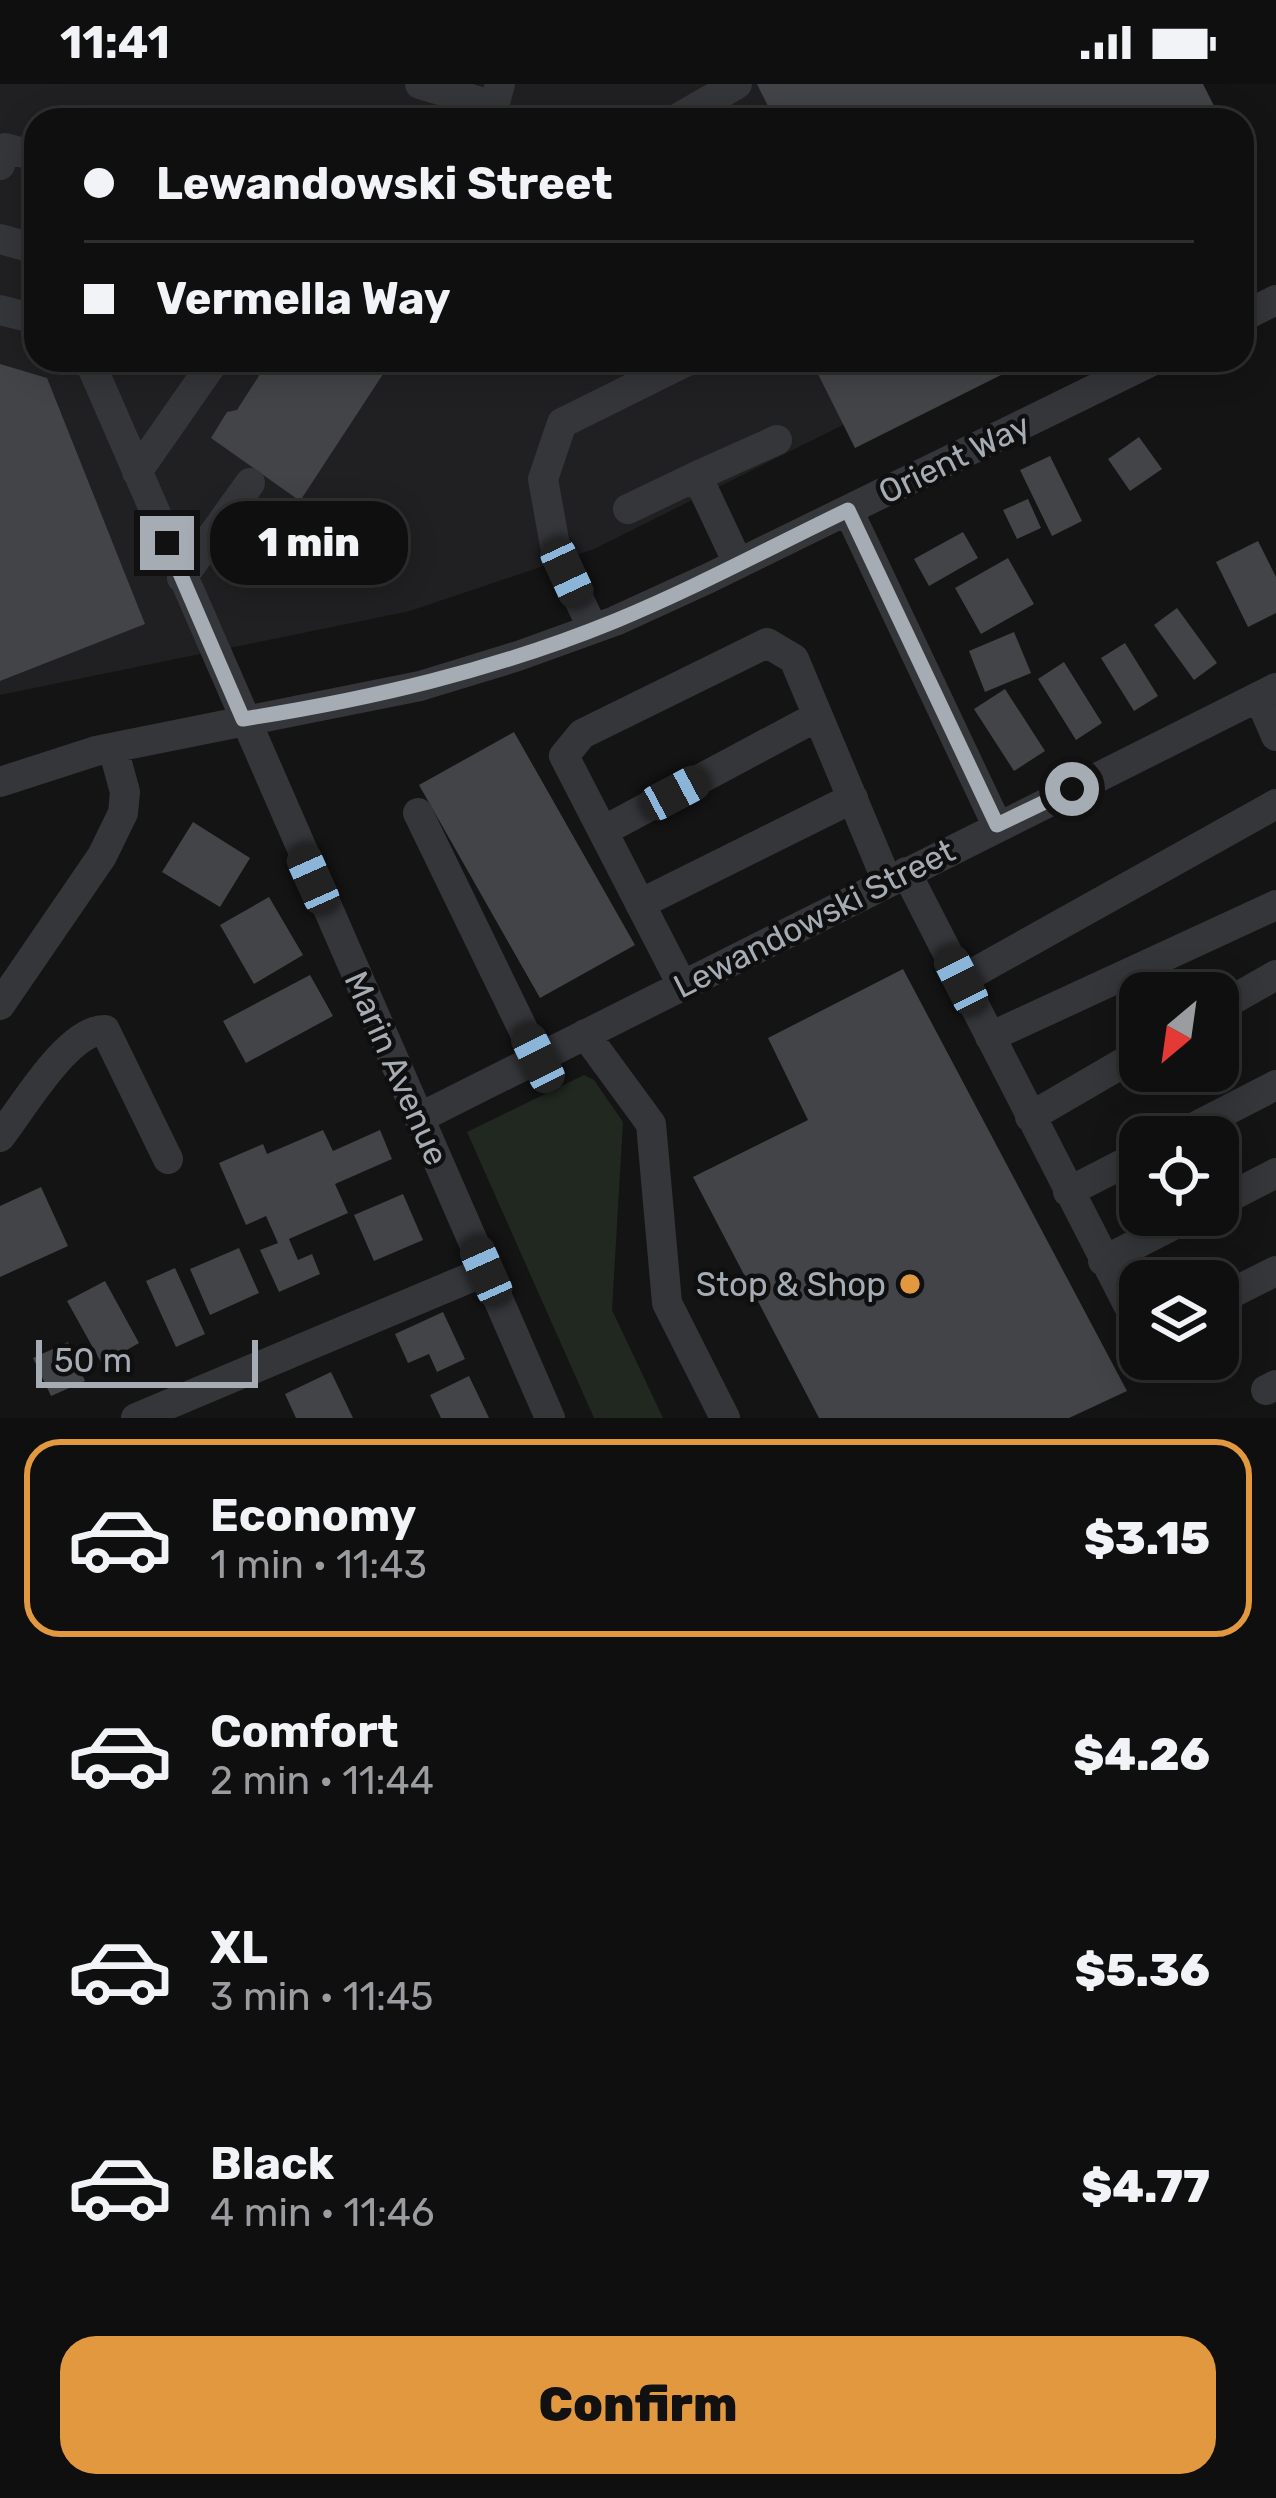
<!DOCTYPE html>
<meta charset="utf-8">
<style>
:root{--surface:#0f0f10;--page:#181819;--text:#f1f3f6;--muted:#9b9c9f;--line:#2f2f30;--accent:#e1983f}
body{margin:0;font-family:Rubik,sans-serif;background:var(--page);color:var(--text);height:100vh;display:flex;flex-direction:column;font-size:45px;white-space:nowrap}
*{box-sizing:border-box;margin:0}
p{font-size:39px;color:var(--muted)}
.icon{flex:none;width:66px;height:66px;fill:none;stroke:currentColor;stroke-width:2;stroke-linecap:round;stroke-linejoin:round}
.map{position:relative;height:1334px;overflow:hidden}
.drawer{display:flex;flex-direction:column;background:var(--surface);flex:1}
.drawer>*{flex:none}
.guide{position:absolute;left:24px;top:24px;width:1230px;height:264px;border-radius:36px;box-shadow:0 6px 30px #0003,0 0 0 3px var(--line);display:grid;align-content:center;height:264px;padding:0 60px;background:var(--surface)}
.needle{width:78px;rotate:209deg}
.tools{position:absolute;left:1119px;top:888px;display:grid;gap:24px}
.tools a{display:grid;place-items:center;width:120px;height:120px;border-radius:24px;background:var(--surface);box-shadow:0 6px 30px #0003,0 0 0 3px var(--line);font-size:60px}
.scale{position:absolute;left:36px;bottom:30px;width:222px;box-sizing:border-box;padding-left:12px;border:6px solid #a6acb4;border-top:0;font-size:33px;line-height:42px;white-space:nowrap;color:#a6acb4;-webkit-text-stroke:9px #0f0f10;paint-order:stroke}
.end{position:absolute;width:54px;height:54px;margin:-27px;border:15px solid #a6acb4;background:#111;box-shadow:0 0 0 6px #111}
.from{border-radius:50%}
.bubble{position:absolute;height:84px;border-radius:36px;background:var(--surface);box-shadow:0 6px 30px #0003,0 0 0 3px var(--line);font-size:39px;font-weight:800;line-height:84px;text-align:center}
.car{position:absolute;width:36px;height:72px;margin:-36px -18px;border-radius:15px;box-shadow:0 0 9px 3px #0007;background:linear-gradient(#222 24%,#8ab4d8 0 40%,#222 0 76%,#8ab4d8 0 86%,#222 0)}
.guide b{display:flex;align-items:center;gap:42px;height:114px;font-size:45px}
.guide b+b{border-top:3px solid var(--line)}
.guide i{width:30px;height:30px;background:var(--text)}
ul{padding:21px 0 0;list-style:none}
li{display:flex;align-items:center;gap:36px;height:198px;margin:0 24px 18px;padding:0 36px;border:6px solid transparent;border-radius:36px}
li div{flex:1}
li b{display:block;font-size:45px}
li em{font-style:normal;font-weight:800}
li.selected{border-color:var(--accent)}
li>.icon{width:108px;height:108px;stroke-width:1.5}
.cta{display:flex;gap:24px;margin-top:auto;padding:24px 60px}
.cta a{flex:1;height:138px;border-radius:36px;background:var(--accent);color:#111;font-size:48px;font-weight:800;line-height:138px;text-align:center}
.status{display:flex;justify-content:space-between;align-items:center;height:84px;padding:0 60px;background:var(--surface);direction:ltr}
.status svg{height:33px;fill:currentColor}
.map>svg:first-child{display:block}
.built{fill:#202022}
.green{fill:#202820}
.building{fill:#434448}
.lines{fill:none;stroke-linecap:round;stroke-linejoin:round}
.minor{stroke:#35363a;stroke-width:30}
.route{stroke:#a6acb4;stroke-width:15}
.poi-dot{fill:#e1983f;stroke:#0f0f10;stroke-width:4.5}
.labels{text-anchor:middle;stroke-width:9;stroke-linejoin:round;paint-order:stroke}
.street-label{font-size:33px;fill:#a6acb4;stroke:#0f0f10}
.poi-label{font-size:33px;fill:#a6acb4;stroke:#0f0f10;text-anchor:end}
</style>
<div class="status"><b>11:41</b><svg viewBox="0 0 49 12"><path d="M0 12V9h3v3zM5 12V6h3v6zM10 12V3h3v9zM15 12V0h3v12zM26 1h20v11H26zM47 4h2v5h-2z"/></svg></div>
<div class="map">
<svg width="1276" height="1334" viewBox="0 0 1276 1334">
<rect width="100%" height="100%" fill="#141415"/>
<path class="built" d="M0,0H1196L1212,36H36V276H973L594,465L410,527L0,611Z"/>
<path class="green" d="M584,991L594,996L623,1038L612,1226L663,1334H594L467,1048Z"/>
<path class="building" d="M757,0H1203L1221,36H775Z
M1242,78L1256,107L1242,114Z
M269,276H402L389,281L300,417L211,354L227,328L237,326Z
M811,276H1031L855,364Z
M0,280L47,294L145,540L0,597Z
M1139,353L1162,385L1130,407L1108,375Z
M1050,372L1082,437L1052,452L1020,386Z
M1028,415L1041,444L1017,455L1003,426Z
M963,448L978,474L929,502L914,475Z
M1258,457L1276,493V529L1248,543L1216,478Z
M1008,474L1034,520L981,550L955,504Z
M1177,524L1217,579L1194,596L1154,541Z
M1014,548L1031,589L985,608L969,567Z
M1125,559L1158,612L1134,627L1101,574Z
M1064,578L1102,639L1076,656L1038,595Z
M1005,605L1045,667L1014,687L974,625Z
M514,648L635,861L540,914L419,701Z
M193,738L250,774L220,823L162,788Z
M269,813L303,871L254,900L220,841Z
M903,885L1127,1307L1069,1334H819L693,1093L808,1036L768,954Z
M310,891L333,932L246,979L223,937Z
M323,1046L333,1067L380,1046L392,1075L335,1100L348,1129L289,1155L298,1176L312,1170L320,1190L279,1208L260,1166L278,1159L266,1132L246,1141L219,1079L263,1060L267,1070Z
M41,1103L68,1162L0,1193V1122Z
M403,1110L423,1156L374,1177L354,1131Z
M239,1164L259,1209L210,1231L190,1185Z
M175,1184L205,1250L176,1263L146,1197Z
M105,1197L139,1259L102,1280L67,1217Z
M443,1228L465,1275L437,1288L429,1270L408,1279L395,1250Z
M68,1258L85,1297L51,1312L33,1274Z
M331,1288L353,1334H296L285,1310Z
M469,1292L489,1334H441L430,1311Z"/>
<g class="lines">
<path class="minor" d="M420,0L494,22L500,0
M675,36L737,0
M0,81L5,64L36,72
M0,155L36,165
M0,226L36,235
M1242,233L1276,216
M89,276L550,1334
M137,388L215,276
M697,392L777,356
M628,425L697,392L738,479
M848,426L997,741
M182,494L250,399
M593,545L556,467L543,395L562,339L689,276
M1259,613L1276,652
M0,698L96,667L420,602L518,572L615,537L709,494L1154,276
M418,729L537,974
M603,747L818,632
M906,788L1140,1244
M640,820L853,714
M961,896L1276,720
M682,901L564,672L582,650L767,559L794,575L887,797
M0,921L102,772L123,729L125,708L113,664
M1218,924L1276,891
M585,950L651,1040L667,1219L725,1334
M990,953L1276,821
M1030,1033L1140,969
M419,1034L1276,604
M0,1053C22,1025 68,945 105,946L168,1075
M1175,1053L1276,1001
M1068,1108L1140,1071
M1218,1119L1276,1089
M1103,1177L1193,1131
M1218,1216L1276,1187
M1266,1306L1276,1301
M136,1334L486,1187"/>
</g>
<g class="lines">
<path class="route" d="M167,459L243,635C371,615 495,586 615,537C695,504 771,463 848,426L997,741L1072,705"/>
</g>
<circle class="poi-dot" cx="910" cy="1200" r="12"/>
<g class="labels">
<g class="street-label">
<text transform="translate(954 374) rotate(-26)" y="12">Orient Way</text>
<text transform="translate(814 834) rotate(-27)" y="12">Lewandowski Street</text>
<text transform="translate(397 984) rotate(66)" y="12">Marin Avenue</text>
</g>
<g class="poi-label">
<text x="886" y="1212">Stop &amp; Shop</text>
</g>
</g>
</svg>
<div class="tools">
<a><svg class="needle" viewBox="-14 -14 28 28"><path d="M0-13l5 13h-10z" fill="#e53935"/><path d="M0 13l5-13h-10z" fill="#9b9c9f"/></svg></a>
<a><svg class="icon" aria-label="locate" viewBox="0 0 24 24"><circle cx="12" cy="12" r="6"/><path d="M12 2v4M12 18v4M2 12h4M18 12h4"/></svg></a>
<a><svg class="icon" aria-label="layers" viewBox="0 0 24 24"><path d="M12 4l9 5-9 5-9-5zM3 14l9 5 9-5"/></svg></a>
</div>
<div class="scale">50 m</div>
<i class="end from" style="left:1072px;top:705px"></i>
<i class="end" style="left:167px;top:459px"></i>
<div class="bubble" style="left:210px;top:417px;width:198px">1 min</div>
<i class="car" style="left:567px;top:489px;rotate:155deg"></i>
<i class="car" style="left:675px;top:709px;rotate:62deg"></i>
<i class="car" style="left:313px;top:795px;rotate:336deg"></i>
<i class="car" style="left:961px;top:896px;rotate:333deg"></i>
<i class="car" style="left:538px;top:974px;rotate:334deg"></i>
<i class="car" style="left:486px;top:1187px;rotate:336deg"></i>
<div class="guide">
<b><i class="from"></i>Lewandowski Street</b>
<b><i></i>Vermella Way</b>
</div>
</div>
<section class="drawer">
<ul>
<li class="selected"><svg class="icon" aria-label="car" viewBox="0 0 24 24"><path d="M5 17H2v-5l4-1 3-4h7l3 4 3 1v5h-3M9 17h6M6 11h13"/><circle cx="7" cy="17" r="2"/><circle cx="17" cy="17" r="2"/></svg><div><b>Economy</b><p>1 min · 11:43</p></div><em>$3.15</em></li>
<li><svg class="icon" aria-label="car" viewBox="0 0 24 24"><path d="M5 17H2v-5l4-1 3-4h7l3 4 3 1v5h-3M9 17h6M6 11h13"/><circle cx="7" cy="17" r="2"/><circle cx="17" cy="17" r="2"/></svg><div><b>Comfort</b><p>2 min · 11:44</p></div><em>$4.26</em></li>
<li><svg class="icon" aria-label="car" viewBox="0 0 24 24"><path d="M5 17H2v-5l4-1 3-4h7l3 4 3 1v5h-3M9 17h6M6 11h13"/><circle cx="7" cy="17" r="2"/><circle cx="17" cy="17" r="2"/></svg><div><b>XL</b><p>3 min · 11:45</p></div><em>$5.36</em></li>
<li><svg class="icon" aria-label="car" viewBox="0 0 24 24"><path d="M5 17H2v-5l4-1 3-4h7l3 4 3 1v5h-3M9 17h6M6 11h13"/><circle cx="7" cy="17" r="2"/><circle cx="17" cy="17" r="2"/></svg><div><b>Black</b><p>4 min · 11:46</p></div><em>$4.77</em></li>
</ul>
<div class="cta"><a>Confirm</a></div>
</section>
